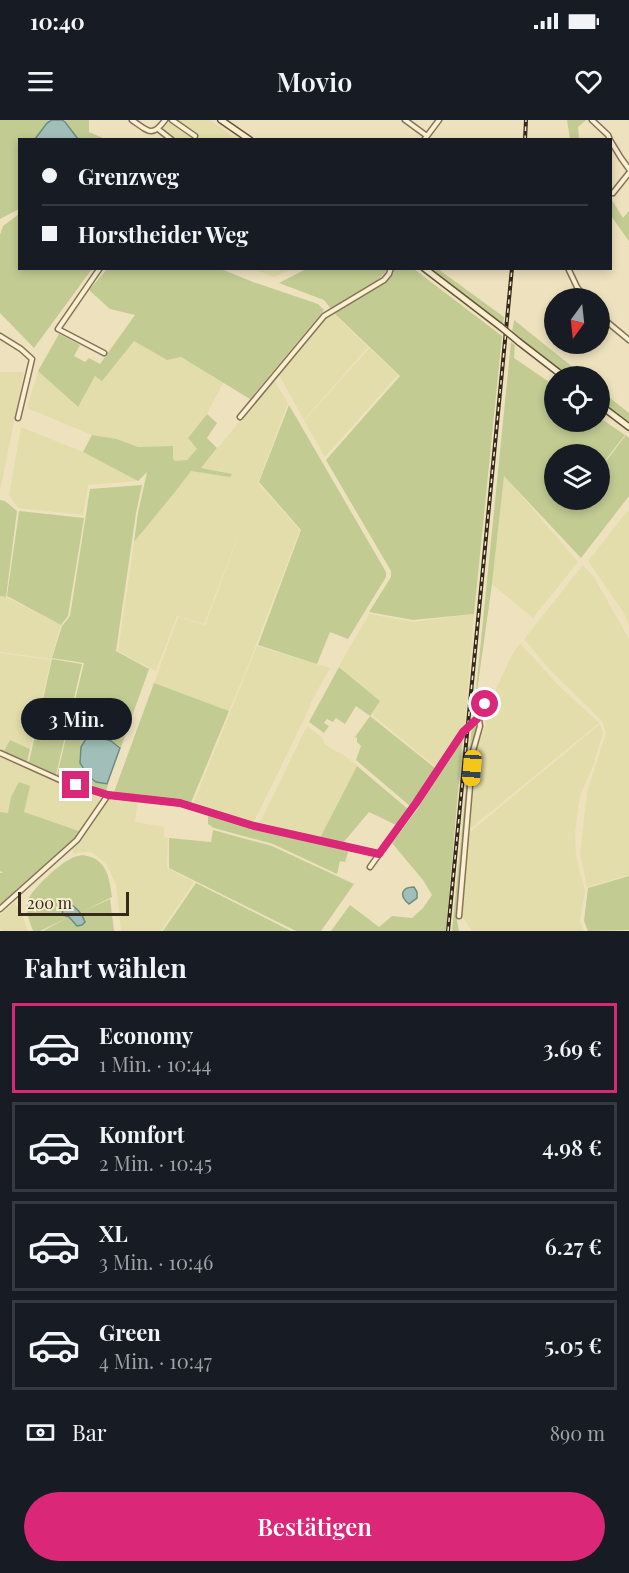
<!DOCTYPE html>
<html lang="de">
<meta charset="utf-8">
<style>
:root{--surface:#171b24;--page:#20242c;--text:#f1f3f6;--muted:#9ea1a6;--line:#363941;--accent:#db2777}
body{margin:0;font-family:"Playfair Display",serif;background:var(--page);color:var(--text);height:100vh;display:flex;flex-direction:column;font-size:22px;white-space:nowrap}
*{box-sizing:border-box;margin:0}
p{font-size:20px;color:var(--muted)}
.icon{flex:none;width:33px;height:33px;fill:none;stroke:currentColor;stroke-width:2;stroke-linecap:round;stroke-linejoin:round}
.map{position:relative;height:811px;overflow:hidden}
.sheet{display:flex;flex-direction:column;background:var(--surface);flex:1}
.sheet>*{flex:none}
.hud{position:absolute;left:18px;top:18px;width:594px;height:132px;border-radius:0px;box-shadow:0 3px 9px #0003;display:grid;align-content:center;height:132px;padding:0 24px;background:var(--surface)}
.needle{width:39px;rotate:195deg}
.tools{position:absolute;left:544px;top:168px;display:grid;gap:12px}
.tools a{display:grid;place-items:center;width:66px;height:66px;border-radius:50%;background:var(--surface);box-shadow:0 3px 9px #0003;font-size:30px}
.scale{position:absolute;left:18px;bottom:15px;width:111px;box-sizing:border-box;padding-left:6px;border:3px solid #35291c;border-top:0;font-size:16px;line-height:21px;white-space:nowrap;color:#35291c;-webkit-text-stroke:4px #f5eccd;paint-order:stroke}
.end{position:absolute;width:27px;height:27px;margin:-14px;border:8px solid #db2777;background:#fff;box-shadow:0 0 0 3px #fff}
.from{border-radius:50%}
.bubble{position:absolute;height:42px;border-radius:21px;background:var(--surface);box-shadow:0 3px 9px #0003;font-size:20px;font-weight:600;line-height:42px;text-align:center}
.car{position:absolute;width:18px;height:36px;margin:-18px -9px;border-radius:8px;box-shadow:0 0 4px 2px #0007;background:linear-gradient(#f5c518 24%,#345 0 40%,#f5c518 0 76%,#345 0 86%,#f5c518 0)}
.hud b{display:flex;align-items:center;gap:21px;height:57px;font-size:22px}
.hud b+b{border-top:2px solid var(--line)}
.hud i{width:15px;height:15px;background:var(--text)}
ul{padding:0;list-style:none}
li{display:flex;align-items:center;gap:18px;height:90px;margin:0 12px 9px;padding:0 12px;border:3px solid var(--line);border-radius:0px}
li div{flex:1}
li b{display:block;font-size:22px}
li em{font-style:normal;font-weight:600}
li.selected{border-color:var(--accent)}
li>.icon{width:54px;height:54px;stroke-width:1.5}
h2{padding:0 24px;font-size:27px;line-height:72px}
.pay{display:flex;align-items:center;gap:15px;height:66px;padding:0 24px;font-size:22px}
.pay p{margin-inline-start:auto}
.primary-button{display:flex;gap:12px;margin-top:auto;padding:12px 24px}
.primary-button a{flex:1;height:69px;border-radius:36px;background:var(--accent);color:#fff;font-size:24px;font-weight:600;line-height:69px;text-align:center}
.status{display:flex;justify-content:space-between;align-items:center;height:42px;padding:0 30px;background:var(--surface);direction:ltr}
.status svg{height:16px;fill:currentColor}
header{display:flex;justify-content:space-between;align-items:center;height:78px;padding:0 24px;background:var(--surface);font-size:27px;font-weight:600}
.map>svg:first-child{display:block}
.farmland{fill:#e3ddab}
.green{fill:#c2cb92;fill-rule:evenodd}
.water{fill:#a1bfb8;stroke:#698d85;stroke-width:1.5}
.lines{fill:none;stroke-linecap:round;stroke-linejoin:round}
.minor-casing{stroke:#867257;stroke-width:7}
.secondary-casing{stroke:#67533a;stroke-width:8}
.minor{stroke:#f9efd1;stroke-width:4}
.secondary{stroke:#f9efd1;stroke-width:5}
.rail-casing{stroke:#35291c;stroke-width:4}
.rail{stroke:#f5eccd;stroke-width:1.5;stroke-dasharray:4.5;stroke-linecap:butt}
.secondary-bridge-casing{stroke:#67533a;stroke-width:8;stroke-linecap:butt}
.secondary-bridge{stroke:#f9efd1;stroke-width:5}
.route{stroke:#db2777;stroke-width:8}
</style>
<div class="status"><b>10:40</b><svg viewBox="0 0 49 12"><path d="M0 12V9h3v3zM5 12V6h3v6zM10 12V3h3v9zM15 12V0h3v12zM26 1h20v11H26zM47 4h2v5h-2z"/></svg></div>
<header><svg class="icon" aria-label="menu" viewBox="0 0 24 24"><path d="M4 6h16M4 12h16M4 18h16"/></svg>Movio<svg class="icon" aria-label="heart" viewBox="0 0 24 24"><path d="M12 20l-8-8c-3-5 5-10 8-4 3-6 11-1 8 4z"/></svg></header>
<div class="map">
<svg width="629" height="811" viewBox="0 0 629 811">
<rect width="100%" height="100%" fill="#eee2be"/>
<path class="farmland" d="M171,0H210L237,19H175L161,10Z
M254,149H292L274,157Z
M332,192L368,227L304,300L279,255L322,201Z
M134,221L167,240L181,237L223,263L207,294L188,318L197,329L187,340L175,341L173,338V326L138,327L117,319L92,315L27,288L38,251L77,287L95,256L102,260Z
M369,228L398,255L325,337L304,301Z
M0,252H24L0,371Z
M274,260L288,283L258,363L300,410L246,551L229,591L154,563L178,497L205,505L246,396L204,504L177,496L156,551L118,531L134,422L175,372L191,351L231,354L201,348Z
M21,307L83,332L138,361L88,365L83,395L18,388L9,375Z
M504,355L578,442L533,498L492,464Z
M629,389V506L624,493L588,441Z
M583,445L594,457L629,519V755L587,767L580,734L587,672L606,613L602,601L550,550L524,519Z
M0,476L6,477L61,505L51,539L0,532Z
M369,494L414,502L474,494L465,607L436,647L371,594L380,581L339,546Z
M520,523L557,564L599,603L470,709L478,623L486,605L484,594L512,535Z
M257,526L330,548L310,584L311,585L253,704L192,686Z
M0,533L51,540L30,629L10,620L4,631L0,629Z
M600,604L603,613L593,646L580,676L575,712L576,735L585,771L580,801L584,811H472L462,796L465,746L470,712Z
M307,606L322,617L325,624L335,631L343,634L357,646L320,718L260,702Z
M0,637L58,663L104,678L81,711L24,692L11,677L8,694L0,692Z
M108,678L138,680L135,702L164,707V717L168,718L167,748L194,762L161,811H121L116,765L107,745L93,733L83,732L74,734L71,727Z
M14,783L20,789L28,811H3L0,808V795Z"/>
<path class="green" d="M0,0H52L47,3L35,19L20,20L19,89L0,99Z
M62,0H89V12L105,19H78Z
M567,0H586L578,7L579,19H570Z
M610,77L623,98L629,91V121L611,96Z
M19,94L20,148L92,149L34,228L0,193V115L3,106Z
M108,148L221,149L253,162L318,184L324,190L250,279L181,237L167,240L134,221L102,261L95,256L78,287L38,251L59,214L80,225L74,236L85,242L89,238L100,244L135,195L110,189L89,170Z
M306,149L387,148V150L377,161L331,189L324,180L279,163Z
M394,149H414L502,216L474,494L413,500L369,492L391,457V451L326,340L400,256L333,192L385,163L391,157Z
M428,149H438L504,197L503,205Z
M514,200L584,256H568L512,213Z
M511,222L515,225L514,238L555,266V302H600V298L625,315L600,347V334H555V380H575L571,386L576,380H600V349L626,315L629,318V376L581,438L504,356L492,464L473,600Z
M600,270L629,293V304L600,281Z
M289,285L386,452V457L348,519L330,512L317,544L258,525L301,410L259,362Z
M207,294L217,303L207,318L217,328L201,348L232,354L230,357L191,351L175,372L134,422L138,393L147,352L138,361L83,332L92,315L117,319L138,327L173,326V338L175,341L187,340L197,329L188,318Z
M142,365L136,393L116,531L149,549L121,627C110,619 99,614 86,618C72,641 82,661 108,665L106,671L57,655L84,543L52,538L62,506L70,496L90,369Z
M0,380L5,381L17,391L6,477L0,476Z
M19,391L84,398L68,496L61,505L7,476Z
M52,539L82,544L56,655L29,642Z
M339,547L380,581L370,596L435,648L410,686L356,640L361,626L357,622V618L355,617L370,596L356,586L345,604L336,598L333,602L327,599L324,603L329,606L324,613L309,602Z
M154,563L229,591L190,685L113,675Z
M477,603H479L472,631L457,800L459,811H452L472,606Z
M463,614L446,811H331L350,785L379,807L392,796L412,798L423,788L432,775L423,760L392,723L416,691Z
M10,620L30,629L27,642L4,631Z
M357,646L409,690L398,706L369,692L342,724L320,718Z
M19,662L30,666L24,692L79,711L74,719L0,784V753H3L0,751V692L8,693L11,677Z
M208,693L349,729L345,742L340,741L337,754L273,724L214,708L208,704Z
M213,710L272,726L354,764L321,811H296L169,748V718L211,722Z
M83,735C107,739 109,756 112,777L83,791L110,779L114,811H43L67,798L40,811H33C30,802 26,793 27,783C29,771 61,742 74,737C76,736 80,736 83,735ZM64,782C74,783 83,793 85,802L82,806H77L69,798L63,795L61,787Z
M629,756V810L588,811L584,801L588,768Z
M196,763L291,811H163Z"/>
<path class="water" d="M52,0H62L65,2L78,19H35L47,3Z
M95,616L111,621L120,628L107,664L96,662L88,656L80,643L81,627L86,619Z
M414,767L417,772V778L409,784C399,776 401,767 414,767Z
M64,783C73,783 82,793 85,802L82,805L77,806L69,797L63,795L62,788Z"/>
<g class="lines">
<defs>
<path id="minor" d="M132,0C148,11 152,18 165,0
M172,0L195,16
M405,0L427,16
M592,0L608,15L610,20
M158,9L172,20
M424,20L439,0
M610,20L621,38L629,49
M613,73L629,53
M100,148L58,209L104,233
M568,148L577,167L585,178
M600,196L629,220
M0,216L21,229L32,239L18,298
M240,297L324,196L384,160L389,154L391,148
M0,633L60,660L108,675L180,683L254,706L379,734
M370,747L416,683L463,612L478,598L485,584
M0,789L77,720L108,675
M459,796L473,631L480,606L479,599"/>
<path id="secondary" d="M221,0L250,20
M424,148L501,207
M519,222L563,256
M600,285L629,307"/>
</defs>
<use href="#minor" class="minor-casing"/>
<use href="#secondary" class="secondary-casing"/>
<use href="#minor" class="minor"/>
<use href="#secondary" class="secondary"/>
<defs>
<path id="rail" d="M525,20L526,0
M448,811L512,148"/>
</defs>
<use href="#rail" class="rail-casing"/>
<use href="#rail" class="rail"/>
<defs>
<path id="secondary-bridge" d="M501,207L519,222"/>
</defs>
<use href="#secondary-bridge" class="secondary-bridge-casing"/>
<use href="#secondary-bridge" class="secondary-bridge"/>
</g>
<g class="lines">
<path class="route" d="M76,665L108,675L180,683L254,706L379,734L416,683L463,612L478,598L485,584"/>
</g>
</svg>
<div class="tools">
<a><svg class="needle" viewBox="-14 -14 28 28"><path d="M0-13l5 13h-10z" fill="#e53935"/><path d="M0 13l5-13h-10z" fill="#9ea1a6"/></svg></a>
<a><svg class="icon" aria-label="locate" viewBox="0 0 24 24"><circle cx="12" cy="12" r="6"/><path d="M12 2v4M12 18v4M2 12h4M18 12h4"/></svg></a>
<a><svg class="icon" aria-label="layers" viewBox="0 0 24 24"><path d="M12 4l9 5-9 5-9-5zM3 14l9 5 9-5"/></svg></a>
</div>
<div class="scale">200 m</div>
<i class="end from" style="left:485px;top:584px"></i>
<i class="end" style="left:76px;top:665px"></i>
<div class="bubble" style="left:21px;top:578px;width:111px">3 Min.</div>
<i class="car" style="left:472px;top:648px;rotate:184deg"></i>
<div class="hud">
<b><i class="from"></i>Grenzweg</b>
<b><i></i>Horstheider Weg</b>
</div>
</div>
<section class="sheet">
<h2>Fahrt wählen</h2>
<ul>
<li class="selected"><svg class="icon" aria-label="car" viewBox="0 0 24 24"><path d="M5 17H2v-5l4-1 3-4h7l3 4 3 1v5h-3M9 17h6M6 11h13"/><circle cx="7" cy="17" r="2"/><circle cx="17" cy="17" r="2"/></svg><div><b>Economy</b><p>1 Min. · 10:44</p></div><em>3.69 €</em></li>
<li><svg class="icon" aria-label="car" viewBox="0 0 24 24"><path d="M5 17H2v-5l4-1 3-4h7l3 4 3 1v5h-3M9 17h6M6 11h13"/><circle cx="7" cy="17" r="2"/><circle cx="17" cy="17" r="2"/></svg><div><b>Komfort</b><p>2 Min. · 10:45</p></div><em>4.98 €</em></li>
<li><svg class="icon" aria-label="car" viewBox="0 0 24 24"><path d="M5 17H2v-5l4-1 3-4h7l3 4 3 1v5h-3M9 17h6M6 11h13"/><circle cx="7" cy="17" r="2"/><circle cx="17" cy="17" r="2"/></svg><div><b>XL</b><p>3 Min. · 10:46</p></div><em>6.27 €</em></li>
<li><svg class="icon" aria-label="car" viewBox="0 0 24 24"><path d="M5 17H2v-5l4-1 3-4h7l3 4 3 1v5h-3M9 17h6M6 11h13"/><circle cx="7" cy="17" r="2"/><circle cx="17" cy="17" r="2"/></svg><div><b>Green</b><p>4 Min. · 10:47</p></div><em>5.05 €</em></li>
</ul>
<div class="pay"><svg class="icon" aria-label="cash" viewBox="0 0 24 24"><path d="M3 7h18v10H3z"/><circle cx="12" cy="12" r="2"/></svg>Bar<p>890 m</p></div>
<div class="primary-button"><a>Bestätigen</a></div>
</section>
